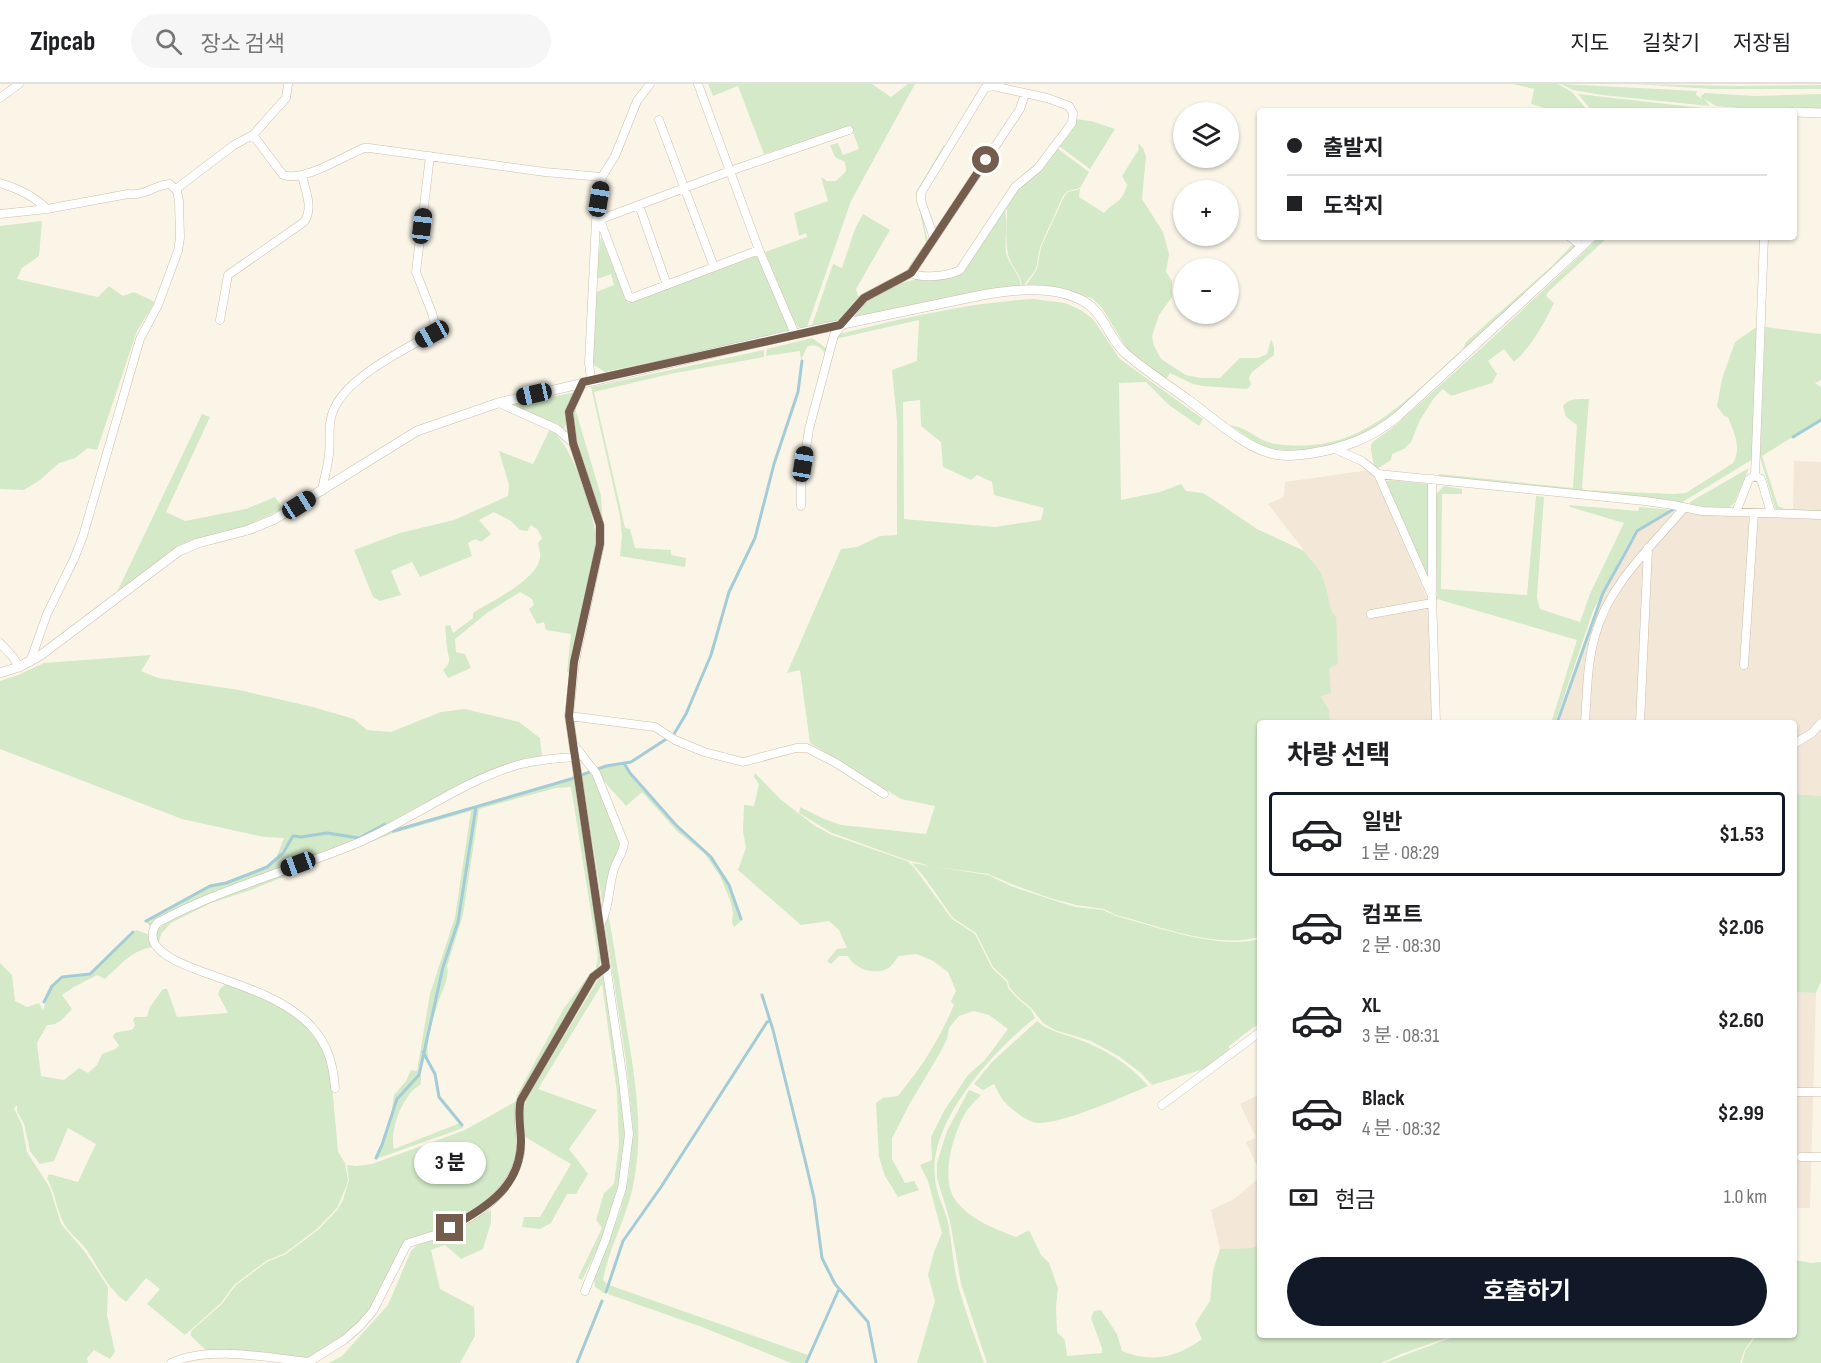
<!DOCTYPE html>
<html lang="ko">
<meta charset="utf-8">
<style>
:root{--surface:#fff;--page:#f6f6f6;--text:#202124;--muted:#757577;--line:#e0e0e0;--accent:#111827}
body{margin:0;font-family:"Sofia Sans Condensed","Noto Sans KR",sans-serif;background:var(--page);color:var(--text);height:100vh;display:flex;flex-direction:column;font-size:22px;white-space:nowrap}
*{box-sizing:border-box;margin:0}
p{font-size:20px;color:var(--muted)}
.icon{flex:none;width:33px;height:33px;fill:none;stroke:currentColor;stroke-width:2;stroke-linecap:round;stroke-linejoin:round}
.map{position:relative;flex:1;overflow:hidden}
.details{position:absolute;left:1257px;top:636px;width:540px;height:618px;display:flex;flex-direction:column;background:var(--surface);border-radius:6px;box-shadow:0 2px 4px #0004}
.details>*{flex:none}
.guide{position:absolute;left:1257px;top:24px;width:540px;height:132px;border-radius:6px;box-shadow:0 2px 4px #0004;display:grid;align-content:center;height:132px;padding:0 30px;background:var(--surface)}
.fabs{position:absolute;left:1173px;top:18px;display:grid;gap:12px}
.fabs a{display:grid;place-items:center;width:66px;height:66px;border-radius:50%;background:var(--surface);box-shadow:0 2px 4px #0004;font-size:30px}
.end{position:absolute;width:27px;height:27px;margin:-14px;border:8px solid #745d4d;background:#fff;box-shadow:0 0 0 3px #fff}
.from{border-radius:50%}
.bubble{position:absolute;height:42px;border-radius:21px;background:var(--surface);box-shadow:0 2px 4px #0004;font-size:20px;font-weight:700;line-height:42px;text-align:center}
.car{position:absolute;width:18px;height:36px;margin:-18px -9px;border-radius:8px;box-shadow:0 0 4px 2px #0007;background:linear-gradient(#222 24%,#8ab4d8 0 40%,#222 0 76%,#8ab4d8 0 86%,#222 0)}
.guide b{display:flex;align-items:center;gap:21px;height:57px;font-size:22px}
.guide b+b{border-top:2px solid var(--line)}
.guide i{width:15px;height:15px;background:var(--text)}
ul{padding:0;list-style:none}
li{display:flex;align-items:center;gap:18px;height:84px;margin:0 12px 9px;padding:0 18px;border:3px solid transparent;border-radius:6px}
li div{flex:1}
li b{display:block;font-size:22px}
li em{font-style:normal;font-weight:700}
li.on{border-color:var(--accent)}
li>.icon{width:54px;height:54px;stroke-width:1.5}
h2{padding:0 30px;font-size:27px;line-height:72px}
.pay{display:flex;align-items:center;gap:15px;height:66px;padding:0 30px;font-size:22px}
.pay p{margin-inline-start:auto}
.action{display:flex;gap:12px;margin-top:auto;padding:12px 30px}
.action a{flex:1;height:69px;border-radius:36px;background:var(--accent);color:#fff;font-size:24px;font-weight:700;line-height:69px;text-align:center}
header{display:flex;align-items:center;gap:36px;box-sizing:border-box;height:84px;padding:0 30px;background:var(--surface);border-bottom:2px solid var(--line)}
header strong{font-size:28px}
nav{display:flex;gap:33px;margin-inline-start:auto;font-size:21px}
.search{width:420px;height:54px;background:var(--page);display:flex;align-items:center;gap:15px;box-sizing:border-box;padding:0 21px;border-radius:33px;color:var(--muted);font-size:22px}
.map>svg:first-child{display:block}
.residential{fill:#f3e7d7}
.green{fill:#d3e9c7;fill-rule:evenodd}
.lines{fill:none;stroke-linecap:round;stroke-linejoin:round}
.stream{stroke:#a4ccd6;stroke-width:3}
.minor-casing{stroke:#cdbdaf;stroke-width:9}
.tertiary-casing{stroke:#cdbdaf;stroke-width:10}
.minor{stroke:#fff;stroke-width:8}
.tertiary{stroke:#fff;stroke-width:9}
.route{stroke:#745d4d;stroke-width:8}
</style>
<header>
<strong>Zipcab</strong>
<div class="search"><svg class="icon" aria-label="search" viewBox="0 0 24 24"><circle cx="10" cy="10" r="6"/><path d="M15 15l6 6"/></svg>장소 검색</div>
<nav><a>지도</a><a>길찾기</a><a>저장됨</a></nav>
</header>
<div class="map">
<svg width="1821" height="1279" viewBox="0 0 1821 1279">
<rect width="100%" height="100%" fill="#fbf5e8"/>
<path class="residential" d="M1794,377L1821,378V712L1794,710V639H1558L1604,510L1638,448L1675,426L1792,433L1793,426Z
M1369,386L1376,394L1427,514L1430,526L1433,639H1330L1329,626L1321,612L1329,583L1336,534L1331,526L1326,502L1320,487L1268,420L1284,413L1285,398Z
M1794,908L1816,909L1810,1124H1794Z
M1260,1010V1088L1246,1058L1256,1054L1240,1020Z
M1260,1093V1161L1251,1164L1220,1165L1211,1126L1234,1115Z"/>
<path class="green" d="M708,0H872L891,13L908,0H915L851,117L806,246L798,243L792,233L765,168L807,153L806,149L799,152L794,129L828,117L821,93L827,97H836L846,87L845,78L835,73L830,61L838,59L843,71L859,65L851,43L764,70L738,2L713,12Z
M1513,0H1558L1572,8L1588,27H1556L1531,20L1534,5Z
M1561,0L1697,7L1696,11L1702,15L1701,12L1705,9L1755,12L1821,10V25H1761L1746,27L1740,24L1716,22L1704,15L1710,22L1602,11L1573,6Z
M1634,0L1736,2L1821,1V5H1712Z
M1578,10L1729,27H1592Z
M1075,35L1091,37L1115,45L1090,85L1059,62Z
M1138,59L1143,64L1146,72L1142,115L1163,148L1169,170L1166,188L1172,197V213L1159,231L1152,252L1154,262L1161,275L1186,291L1200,294H1220L1240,274H1258L1267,270L1271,255L1274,263V271L1252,288L1249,294L1251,301L1247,305L1202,302L1193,300L1170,289L1166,295L1127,265L1102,224L1092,214L1067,207L1025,203L1037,185L1041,163L1064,113L1068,108L1080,105L1079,113L1104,129C1114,117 1122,120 1127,101L1122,92L1139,65Z
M944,61L946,62L919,118L928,158L906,190L866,210L837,239L811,244L833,180L842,184L855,145L863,130L890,146L856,205L858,212L906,187L926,158L916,108Z
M1057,64L1089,88L1080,104L1068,107L1063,112L1040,163L1036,185L1022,204C1021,188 1011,184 1008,170C1005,157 1007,141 1007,127L1005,122L1016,105L1041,87Z
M1004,123C1009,137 1004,153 1006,168C1009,183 1020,188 1021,204L857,234L855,232V228C886,196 915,195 957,190Z
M42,137L39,172L22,184L17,195L98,213L109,202L123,212L134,208L155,218L137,247L97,366L88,364L75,374L59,379L40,396L24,406L0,405V142Z
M601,153L628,219L759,171L790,246L789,248L605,288L594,281L592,274L596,208L614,201L611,190L600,194L596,193Z
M1600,153H1608L1548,208L1546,212L1554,219C1543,241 1532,262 1514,278L1504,265L1488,277L1497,290L1492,299L1451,312L1443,305L1434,314L1420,336L1411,358L1404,365L1392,370L1391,376L1377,385L1374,382L1371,366V361L1374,357L1396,341L1487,259Z
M1575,158L1576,162C1534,201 1493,240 1452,278C1426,302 1399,332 1367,348C1339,363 1301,371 1269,364C1255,360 1242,349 1230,341C1248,343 1258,358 1276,360C1349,370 1388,333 1438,288C1446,281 1453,273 1462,267L1466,258L1553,181Z
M1033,215L1065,219L1081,226L1093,235L1120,275L1203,335L1199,342L1169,321L1146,298L1119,299L1121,416L1160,408L1181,400L1186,407L1203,409L1211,414L1257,445L1304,467L1320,487L1326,502L1331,526L1336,533L1338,580L1329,584L1331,609L1321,612L1329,626L1330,639H1260V853C1215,865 1160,842 1116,831L1104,825L1076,821L1050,814L1014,801L988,790L931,782L907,776L832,749L799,729L800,723L824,735L841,741L926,750L935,722L901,715L810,659L800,586L787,589L841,465L857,463L880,452L897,451V337L892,286L917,277L919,236L835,255V251C901,235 965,219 1033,215ZM920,316L921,342L941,358L943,383L971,396L977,391L992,398L994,411L1044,424L1041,436L995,443L904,435L903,318Z
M1758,242L1753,375L1681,419L1439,393V390L1573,404L1577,341L1566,333L1563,322C1569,314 1579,315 1589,315L1582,403L1584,406L1673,410L1686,409L1733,379C1742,363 1734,349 1728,333L1724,332L1717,322L1722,295L1735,258Z
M1765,243L1821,250V296L1815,299L1821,303V335L1762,372L1778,422L1785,425L1821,426V429L1778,427L1775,424L1760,373Z
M812,254L826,264L827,272C822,264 816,259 807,263L801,276L800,267L766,272L767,265Z
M764,266V273L670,290L594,308L625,444L630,445L635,464L671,466V471L686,474L685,483L620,472L622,452L620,432L591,303Z
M577,308L567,340L563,345L508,321Z
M575,324L601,412L603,441L573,342L572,330Z
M202,330L210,333L166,428L185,437L246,425L275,413L283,425L241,444L170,467L119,508L118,506Z
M550,345C575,363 594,431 597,461L570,589L567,588L571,550L546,546L544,538L537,540L529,525L534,521L532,515L520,508L487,529L455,555L456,568L465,570L471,584L448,594L443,586C453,577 448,574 447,563C446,556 446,549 445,542L450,541L453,549L473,534V529C490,518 537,496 540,474C541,470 539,464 538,459L542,454L537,445L531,441L527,447L520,446L511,437L494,428L479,436L491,450L481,458L475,455L468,459L472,472L420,493L412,478L391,487L401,511L380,517L373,513L354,466L400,449L454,436L508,412L509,401L499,367L533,380Z
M1749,384L1734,419L1729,424L1695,423L1690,420V418Z
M1390,396L1428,400L1431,403L1429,493H1427L1385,398Z
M1444,402L1462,405V410H1442L1441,505L1527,511L1536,412L1544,413L1537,513L1540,525L1580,538L1590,510L1624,439L1570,423L1569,421L1638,427L1639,423L1672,426L1635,447L1622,471L1593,527L1555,639H1551L1577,556L1437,515L1436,410Z
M151,571L141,587L158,594L239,606L313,623L354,635L367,646L391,648L441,628L465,625L519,638L540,654L542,673L497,685L360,757L167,833L150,842L146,838L210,803L226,799L268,783L284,770L293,753L301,754L327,750L359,755L386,740L358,753L328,749L301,753L293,751L275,777L284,754L264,753L182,735L0,665V597L18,591L44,579Z
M624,681L675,741L711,773L729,801L741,837L734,843L732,839L733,828L730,816L720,792L705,770L677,747L642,708L626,722L602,695L599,686L606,683Z
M594,689L621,759L604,829L582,692Z
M755,689L780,715L815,742L832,751L907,777L913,782L952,835L975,850L992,884L1007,898L1008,904L1016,913L1031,926L1035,934C994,966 928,1038 935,1094C936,1110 944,1123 948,1138C952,1159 953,1181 958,1201C965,1227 975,1253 984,1279H917L935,1217L928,1191L934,1168L942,1149L928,1097L920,1081L932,1076L931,1053L944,1027L968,991L985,976L1008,945L989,931L974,927L959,932L949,944L947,955L941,967L909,1021L892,1054V1075L905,1099L914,1097L919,1106L898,1113L885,1092L879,1073L876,1019L883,1014L898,1012C924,980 937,959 954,921L951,917L956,907L948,888L933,877L917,870L899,872C896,875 893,880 890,883C877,893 854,885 848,872H839L831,880L827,877L837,865L847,864L839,846L829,837L801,841L738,786L746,764L743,747L744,721L754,722L759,700L754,693Z
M575,694L602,874L598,885L596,883L598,872L571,703L556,704L479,725L463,831L447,882C450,894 442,907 438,919C433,935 424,960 429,975L424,968L444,883L459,837L477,722Z
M1794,710L1821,712V897L1816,909L1794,908Z
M475,723L457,837L442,883L418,991L413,998L400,1009L391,1032L394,1011L406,997L411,986L417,987L430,910L455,833L471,727L391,750L251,806L211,819L171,839L161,850L158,862L156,848L159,844L192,824L390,746H400Z
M912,779L988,791L1013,803L1050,815L1075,823L1103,826L1116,832C1158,843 1217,866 1260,855V944L1255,942L1229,962L1230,967L1204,985L1152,1001L1141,989L1120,973L1091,957L1055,946L1043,939L1032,925L1017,912L1009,903L1008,897L993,883L976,849L953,834L925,794Z
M608,828C615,868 621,907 627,946C635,994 643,1043 635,1091C630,1128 610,1160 603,1196L607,1200L604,1209L595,1203L594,1194L620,1127L629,1090L633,1046L626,977L605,840Z
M136,846L150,851L154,863C133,865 120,881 105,895L97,891L74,903L62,911L72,925C65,932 59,942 47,941L37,959L41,992L64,996L79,984L88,989L97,981L102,970L116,965L119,961L113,953L114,950C119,946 127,948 133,945L135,941L133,936L135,933H147L150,923L163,905H167L177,933L228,929L218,910L220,905L227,899L269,916L295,932L310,945L326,969L332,1000L338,1068L345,1079L348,1096L346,1103L337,1124L317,1145L285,1169L266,1177L234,1201L221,1219L185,1251L147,1220L160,1205L146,1194L126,1218C108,1205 99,1185 87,1166C80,1156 68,1149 63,1138C56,1123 55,1108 47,1094L49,1090L78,1098L96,1060L68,1044L54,1077L40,1080L30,1067L24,1040L17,1027V1021L14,1024L22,1041L27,1068L50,1104L61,1140L85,1168L108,1203L107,1231L115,1268L110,1275L94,1266L87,1274L88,1279H0V879L12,891L15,917L27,923L39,919L43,926L52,902L62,894L90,891Z
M590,890H594L524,1010L516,1013L564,924Z
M604,891C614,955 634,1038 620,1102C613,1135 597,1166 582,1196L578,1194L602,1144L596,1136L604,1109L614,1100L619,1060L617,1008L602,900L538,1005L597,1026L569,1065L588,1090L576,1110H567L551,1139L540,1145L522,1143L524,1133H540L571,1080L525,1053L523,1027L527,1014L599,894Z
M1037,937C1048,947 1062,949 1075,954C1103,964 1130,980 1148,1002C1127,1011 1052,1045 1033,1038C1024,1035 1008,1023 1003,1016C999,1011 997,1005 994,1000L983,1006L974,1000L992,978Z
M421,991V1000C416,1004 410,1008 407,1014C398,1026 390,1050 394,1065L460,1039L463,1044L376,1075L380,1068L399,1014Z
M969,1006L981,1011C977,1015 972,1020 968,1025C954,1045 939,1095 956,1117C971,1136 995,1145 1016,1153L1029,1146L1041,1171L1049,1179L1058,1204L1056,1223L1057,1248L1065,1256L1067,1272L1102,1269V1264L1091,1234L1094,1227L1101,1226L1117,1250L1122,1267C1151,1279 1176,1274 1202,1255L1195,1240L1210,1217L1213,1187L1220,1165L1251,1164L1260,1161V1251H1455L1401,1270L1381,1279H987L961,1200L950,1137L937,1094V1079L947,1047Z
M520,1015V1058L515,1083L495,1114L449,1143L411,1157L365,1239L311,1274L255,1268L209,1269L190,1251L192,1246L222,1220L235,1202L267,1178L286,1170L318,1146L338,1125L343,1116L349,1096L347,1081L356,1082L372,1080L465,1046Z
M491,1126V1138L483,1165L461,1175L445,1161L431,1166L440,1205L474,1223L475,1252L460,1279H329L342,1272L388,1221L411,1167L416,1162L441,1152Z
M1794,1176L1812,1179L1821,1178V1279H1742L1745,1267L1757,1251H1794Z
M609,1201L808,1271L804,1279H791L702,1243L608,1210Z
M1458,1251H1755L1744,1267L1740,1279H1384Z"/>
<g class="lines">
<path class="stream" d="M1793,353L1821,336
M1557,639L1603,509L1629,462L1637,447L1674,425
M624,679L630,689L676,741L711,773L729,801L741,835
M393,747L571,695L606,682L631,678L674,650L686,630L711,571L729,508L755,454L774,380L798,308L802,277
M146,837L210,802L226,799L267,783L283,769L293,752L301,753L327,749L359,754L385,740
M762,911L773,946L806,1080L814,1114L822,1174L835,1200L868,1238L876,1279
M44,918L52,902L62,893L90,890L133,848
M423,968L435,990L439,1013L462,1041
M376,1074L382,1061L397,1015L419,991L443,883L458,838L476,723
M606,1208L623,1157L661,1103L767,938L770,937
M577,1279L602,1217
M806,1279L839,1205"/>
<defs>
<path id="minor" d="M698,0L759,166L795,250
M0,14L19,0
M659,36L714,183
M253,51L283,91C304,98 344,72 364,64H369L545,88L602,93
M0,99C17,104 34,112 47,125
M176,105L234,61L253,51L286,14L288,0
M639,121L667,201
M0,130L47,125L128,110C146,112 154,101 170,100L177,107L179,117L180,154L178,167L158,221L140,255L83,452L74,475L47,530L30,578
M600,136L629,213L632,214L759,166
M596,137L730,87L849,46
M1570,153L1582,162
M911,189C922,195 949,192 960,186L1015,103L1038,84L1072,39L1073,29L1069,22L1047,14L993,2L985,4L921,109V117L934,154
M220,236L228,191L304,138C314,124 305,106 302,91
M591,296L589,279L596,137L602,93L615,72L637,17L650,0
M583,298L569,328L573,359L600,441V460L575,578L569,632L622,989L629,1050L622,1104L605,1157L585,1207
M499,319L557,345L572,358
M1335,365L1362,377L1378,390L1432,512L1436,639
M1378,390L1645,417L1673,421L1702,427L1821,431
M1755,392L1764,153
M322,407C324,394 328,382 329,370C331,355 327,339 334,325C348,293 403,266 432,250L436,245L432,229L416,188L430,72
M801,422V397L809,345L834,251L864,214L911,189L1020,25L1025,10
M1736,428L1749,395L1755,392L1761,395L1771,429
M1432,508V395
M1371,530L1432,519
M0,559L13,573L19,583
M1744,581L1754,429
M569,632L655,643L675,656L704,668L743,678L796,664H807L836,679L884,710
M1585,639C1587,610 1587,579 1595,552C1608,501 1652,462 1684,424
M1640,639L1648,464
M1794,660L1812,649L1821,639
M574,661L596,689L624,759C623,769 617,776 614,785C608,804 610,823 600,841
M335,1004C333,979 328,960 310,941C282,913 239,901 203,888C188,882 169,876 158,864C151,857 151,847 157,839C221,804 293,786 360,758C415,734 463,696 521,680C539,676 556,674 575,673
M1794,1008H1821
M1162,1021L1260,948
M1801,1073H1821
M171,1279C208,1261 270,1274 309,1278L344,1256L360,1242L373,1227L407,1160C416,1156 427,1154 437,1150C473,1135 512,1111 520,1070C523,1053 515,1032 521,1016L593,893L606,883"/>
<path id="tertiary" d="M1794,28L1821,29
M0,589L19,583L41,571L179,467L198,459L248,446L275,435L417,347L498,319L795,250L982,211C1012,206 1048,201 1077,214C1103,224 1106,250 1124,268C1144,286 1168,301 1190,317C1213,334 1243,362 1270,369C1282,373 1295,371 1307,370C1341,365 1371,355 1398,332L1592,153"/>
</defs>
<use href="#minor" class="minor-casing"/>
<use href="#tertiary" class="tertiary-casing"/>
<use href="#minor" class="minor"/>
<use href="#tertiary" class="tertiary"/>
</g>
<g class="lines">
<path class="route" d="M450,1144C485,1123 520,1105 521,1058C521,1044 517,1028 521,1016L593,893L606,883L569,632L574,578L600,460V441L573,359L569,328L583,298L840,241L864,214L911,189L986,76"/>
</g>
</svg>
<div class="fabs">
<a><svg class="icon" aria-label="layers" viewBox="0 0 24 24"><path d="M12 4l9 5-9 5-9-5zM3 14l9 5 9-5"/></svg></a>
<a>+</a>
<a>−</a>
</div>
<i class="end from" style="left:986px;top:76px"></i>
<i class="end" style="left:450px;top:1144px"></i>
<div class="bubble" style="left:414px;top:1058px;width:72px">3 분</div>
<i class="car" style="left:599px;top:115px;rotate:9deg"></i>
<i class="car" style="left:422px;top:142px;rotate:7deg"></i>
<i class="car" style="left:432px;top:250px;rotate:241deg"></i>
<i class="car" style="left:534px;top:310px;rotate:257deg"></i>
<i class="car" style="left:803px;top:380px;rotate:9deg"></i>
<i class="car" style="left:299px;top:421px;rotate:58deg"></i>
<i class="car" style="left:298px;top:780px;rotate:250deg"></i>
<div class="guide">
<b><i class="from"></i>출발지</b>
<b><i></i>도착지</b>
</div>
<section class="details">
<h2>차량 선택</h2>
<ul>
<li class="on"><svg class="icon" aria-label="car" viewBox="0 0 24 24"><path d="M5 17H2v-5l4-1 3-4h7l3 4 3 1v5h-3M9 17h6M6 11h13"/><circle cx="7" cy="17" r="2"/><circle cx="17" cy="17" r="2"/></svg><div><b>일반</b><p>1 분 · 08:29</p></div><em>$1.53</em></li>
<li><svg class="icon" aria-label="car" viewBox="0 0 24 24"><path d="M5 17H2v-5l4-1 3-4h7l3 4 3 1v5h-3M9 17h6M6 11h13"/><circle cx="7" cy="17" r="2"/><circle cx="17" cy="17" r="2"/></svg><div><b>컴포트</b><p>2 분 · 08:30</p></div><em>$2.06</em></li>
<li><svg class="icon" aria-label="car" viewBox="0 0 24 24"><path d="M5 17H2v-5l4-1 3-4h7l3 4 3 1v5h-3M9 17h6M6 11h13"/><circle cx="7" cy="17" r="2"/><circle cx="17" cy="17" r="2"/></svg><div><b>XL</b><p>3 분 · 08:31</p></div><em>$2.60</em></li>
<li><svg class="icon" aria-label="car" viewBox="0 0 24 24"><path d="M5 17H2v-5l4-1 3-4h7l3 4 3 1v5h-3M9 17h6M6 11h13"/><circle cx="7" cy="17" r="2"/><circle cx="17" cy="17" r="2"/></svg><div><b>Black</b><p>4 분 · 08:32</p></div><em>$2.99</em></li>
</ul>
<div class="pay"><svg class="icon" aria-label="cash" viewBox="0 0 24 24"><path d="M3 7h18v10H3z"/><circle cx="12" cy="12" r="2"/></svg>현금<p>1.0 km</p></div>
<div class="action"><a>호출하기</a></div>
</section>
</div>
